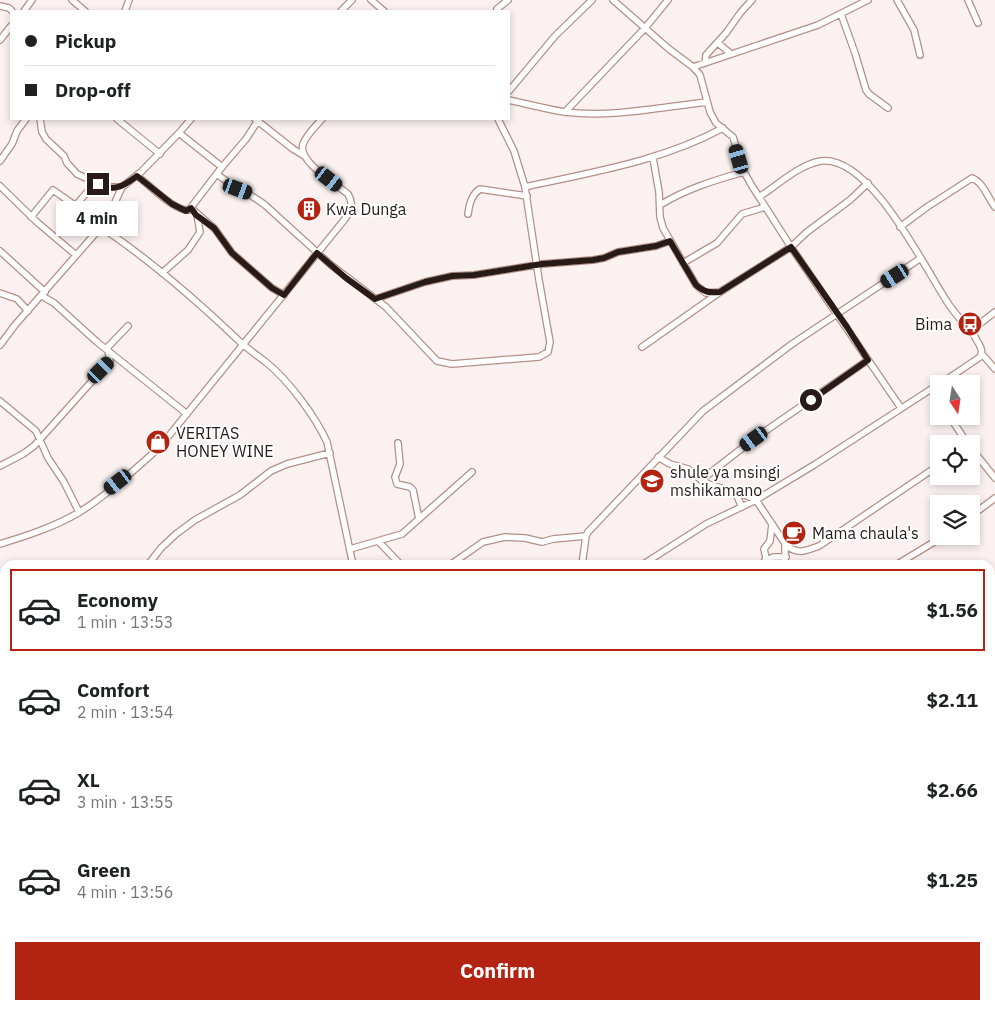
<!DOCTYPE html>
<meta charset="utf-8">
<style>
:root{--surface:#fff;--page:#f2f2f2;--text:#202124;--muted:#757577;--line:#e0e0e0;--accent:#b22411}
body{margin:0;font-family:"IBM Plex Sans",sans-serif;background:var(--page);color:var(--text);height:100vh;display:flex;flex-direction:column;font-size:19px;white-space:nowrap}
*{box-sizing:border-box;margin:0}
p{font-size:16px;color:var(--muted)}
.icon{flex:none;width:28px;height:28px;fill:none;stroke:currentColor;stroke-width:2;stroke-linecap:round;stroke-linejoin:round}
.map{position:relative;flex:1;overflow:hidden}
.drawer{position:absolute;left:0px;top:560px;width:995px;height:450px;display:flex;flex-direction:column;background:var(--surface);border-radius:15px 15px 0 0;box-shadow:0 2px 8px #0003}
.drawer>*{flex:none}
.banner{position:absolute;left:10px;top:10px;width:500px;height:110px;border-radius:0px;box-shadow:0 2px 8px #0003;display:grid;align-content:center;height:110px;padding:0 15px;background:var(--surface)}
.needle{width:32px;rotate:168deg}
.fabs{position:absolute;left:930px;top:375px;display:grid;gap:10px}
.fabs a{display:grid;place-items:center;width:50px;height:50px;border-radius:0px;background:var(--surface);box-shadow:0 2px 8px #0003;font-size:25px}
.end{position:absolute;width:22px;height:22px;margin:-11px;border:6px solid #281a17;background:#fff;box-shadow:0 0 0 2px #fff}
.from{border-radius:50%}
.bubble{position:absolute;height:35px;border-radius:0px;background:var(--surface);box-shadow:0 2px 8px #0003;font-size:16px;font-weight:800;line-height:35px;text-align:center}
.car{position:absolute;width:15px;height:30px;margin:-15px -8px;border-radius:6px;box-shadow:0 0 4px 1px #0007;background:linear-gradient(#222 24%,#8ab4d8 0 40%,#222 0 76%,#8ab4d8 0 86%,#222 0)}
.banner b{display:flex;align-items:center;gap:18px;height:48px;font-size:19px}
.banner b+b{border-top:1px solid var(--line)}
.banner i{width:12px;height:12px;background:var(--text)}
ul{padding:9px 0 0;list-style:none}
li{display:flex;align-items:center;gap:15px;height:82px;margin:0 10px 8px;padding:0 5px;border:2px solid transparent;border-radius:0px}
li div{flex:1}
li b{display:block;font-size:19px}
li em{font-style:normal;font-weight:800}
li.selected{border-color:var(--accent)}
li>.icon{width:45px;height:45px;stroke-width:1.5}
.cta{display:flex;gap:10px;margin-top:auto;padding:10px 15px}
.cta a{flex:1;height:58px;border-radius:0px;background:var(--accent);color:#fff;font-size:20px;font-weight:800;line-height:58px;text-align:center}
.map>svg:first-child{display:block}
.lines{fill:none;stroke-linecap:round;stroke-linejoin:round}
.minor-casing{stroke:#b48f88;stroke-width:8}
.minor{stroke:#fff;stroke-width:5.5}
.route{stroke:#281a17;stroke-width:6}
.labels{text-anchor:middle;stroke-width:4;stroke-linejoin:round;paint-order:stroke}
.poi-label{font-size:16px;fill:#281a17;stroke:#fff;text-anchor:start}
</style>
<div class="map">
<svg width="995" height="1010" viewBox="0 0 995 1010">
<rect width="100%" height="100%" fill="#faf1f0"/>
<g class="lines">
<defs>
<path id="minor" d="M72,0L85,11
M371,0L384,11
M613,0L669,49L693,67L700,75L710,112L716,123L733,137L744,172L752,186L791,247L901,408
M897,0L914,30L920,55
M968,0L978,23
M0,6L9,8L12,11
M497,9L508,0
M24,11L32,0
M125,11L129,0
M341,11L352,0
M841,14L855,53L866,90L869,94L888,108
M0,40L11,26
M718,43L731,54
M705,63L706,55L726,33L741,12L752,0
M693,67L818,25L868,0
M509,91L555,36L592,0
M509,100C527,104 546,109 565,112C611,118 662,107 707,102
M565,112L645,28L668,0
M40,119L42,132L46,139L64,156L67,163L77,174L106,187H122
M117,119L160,154
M255,119L293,149L303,155
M179,133L222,167
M653,158L659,192L660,217L663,228L696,285L706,293L719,292
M0,161L12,144L17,131L26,119
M217,174C232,187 250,193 265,205L331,265L386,307L437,361L452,364L539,357L548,352L550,342L539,280L525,187L514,151L498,119
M137,176C149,184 175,212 189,210L222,167L246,139L259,119
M0,186L38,223L76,255
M525,187C593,172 662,161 723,128
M759,197C778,185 798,165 821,161C870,155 923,265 946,300C953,312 963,322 972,333
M660,205C686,189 715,180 744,172
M191,208L215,229L232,253L272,288L284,295
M468,214C469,205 472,194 480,189L527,196
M31,217L53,190L73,204L76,205L96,182
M101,227C150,260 195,299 237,339C246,348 257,355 267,363C289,381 315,416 327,442L353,565
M900,227L927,207L972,178C983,182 988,198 995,207
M0,251L45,292
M683,263L717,243L742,214L765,207
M162,273L188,250L200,232L197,215
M0,293L17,299L28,311
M42,296L54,303L97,342L187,414
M375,299L425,282L452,276L474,275L542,264L593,260L604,258L618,252L656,246L670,241
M0,345L15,325L101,227L112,209L122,187L141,172L179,133L191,119
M642,347L720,292L791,247L807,232L850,200L868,183
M106,349L128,326
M982,354L995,369
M940,384L980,357C986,346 972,340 973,329L995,312
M931,389L939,401
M0,401L36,431L48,458L64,482L79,512
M949,416L968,444
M398,443L400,464L395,477L397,484L410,487L413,490L419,519
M971,448L995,478
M658,457L670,464L688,469L701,480L711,485L745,495L756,500L786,545C797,555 806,551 819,546L939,465
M0,466L23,454L34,446L110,361L108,351
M701,480L754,439L868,360
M735,492L742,507
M971,516L995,498
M379,542L401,565
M0,544C26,536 54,527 78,513C106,496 134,470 159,448L345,219C351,210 354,205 348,194C336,184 297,161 303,144C307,134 316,126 322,119
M785,544V565
M350,549L402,534L472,472
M765,560L774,557H786
M148,565L161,548L176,534L195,520L240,495L271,471L287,464L330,453
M450,565L483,542L505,537L525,538L542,542L553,539L586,536
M582,565L586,536L588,532L703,411L792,344L921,258
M642,565L706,524L756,500L814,465L939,384
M764,565L766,558L764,549L770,541L772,524
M896,565L944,536
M990,580L995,577
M995,645L991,652L995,662
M0,660L5,666
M990,709L995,704
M990,725L995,732
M0,766L5,762
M0,862L5,858
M0,896L5,902
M247,1005L253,1010
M540,1005L541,1010
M581,1005V1010
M0,1006L5,998
M60,1010L62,1005
M115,1010L116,1005
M228,1010L234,1005
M407,1010L412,1005
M523,1010V1005
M602,1010L606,1005"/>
</defs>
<use href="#minor" class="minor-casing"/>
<use href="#minor" class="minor"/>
</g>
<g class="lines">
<path class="route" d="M98,184C116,192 123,186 137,176L172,204L186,211L191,208L196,215L214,228L232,253L272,288L284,295L317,253L346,278L375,299L425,282L452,276L474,275L542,264L593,260L604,258L618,252L656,246L670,241L696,285C704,292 709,293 720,292L791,247L847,327L868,360L811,400"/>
</g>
<defs>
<symbol id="building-disc" viewBox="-11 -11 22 22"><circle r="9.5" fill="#b22411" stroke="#fff"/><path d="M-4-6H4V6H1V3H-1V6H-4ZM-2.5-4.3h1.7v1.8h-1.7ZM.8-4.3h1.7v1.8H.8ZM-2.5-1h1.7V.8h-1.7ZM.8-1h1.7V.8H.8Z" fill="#fff"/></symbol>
<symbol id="bus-disc" viewBox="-11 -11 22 22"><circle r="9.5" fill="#b22411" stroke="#fff"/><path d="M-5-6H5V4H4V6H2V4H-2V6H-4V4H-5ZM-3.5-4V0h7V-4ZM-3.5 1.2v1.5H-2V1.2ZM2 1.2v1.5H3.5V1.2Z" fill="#fff"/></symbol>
<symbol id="shop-disc" viewBox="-11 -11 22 22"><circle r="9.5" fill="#b22411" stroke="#fff"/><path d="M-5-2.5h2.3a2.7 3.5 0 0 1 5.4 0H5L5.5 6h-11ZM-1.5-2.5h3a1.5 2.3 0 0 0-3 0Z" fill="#fff"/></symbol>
<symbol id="school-disc" viewBox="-11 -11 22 22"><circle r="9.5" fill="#b22411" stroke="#fff"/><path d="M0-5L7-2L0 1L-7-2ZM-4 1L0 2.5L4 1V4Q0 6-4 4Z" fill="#fff"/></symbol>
<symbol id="cafe-disc" viewBox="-11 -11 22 22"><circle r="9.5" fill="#b22411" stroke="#fff"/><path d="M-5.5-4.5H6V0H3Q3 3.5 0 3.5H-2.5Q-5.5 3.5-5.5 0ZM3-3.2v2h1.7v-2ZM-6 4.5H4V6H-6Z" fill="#fff"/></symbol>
</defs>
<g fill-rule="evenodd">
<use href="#building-disc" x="295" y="195" width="28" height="28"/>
<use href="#bus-disc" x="956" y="310" width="28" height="28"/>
<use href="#shop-disc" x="144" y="428" width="28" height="28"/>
<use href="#school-disc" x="638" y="467" width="28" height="28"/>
<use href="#cafe-disc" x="780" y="519" width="28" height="28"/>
</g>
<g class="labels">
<g class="poi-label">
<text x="326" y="215">Kwa Dunga</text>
<text x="952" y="330" text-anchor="end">Bima</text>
<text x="176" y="439">VERITAS<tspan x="176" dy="18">HONEY WINE</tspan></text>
<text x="670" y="478">shule ya msingi<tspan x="670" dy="18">mshikamano</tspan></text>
<text x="812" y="539">Mama chaula's</text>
</g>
</g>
</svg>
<div class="fabs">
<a><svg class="needle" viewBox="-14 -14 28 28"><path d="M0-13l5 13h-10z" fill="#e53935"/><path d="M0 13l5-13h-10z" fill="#757577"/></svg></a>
<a><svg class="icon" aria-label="locate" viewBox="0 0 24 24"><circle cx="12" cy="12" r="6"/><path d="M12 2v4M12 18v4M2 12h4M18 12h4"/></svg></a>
<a><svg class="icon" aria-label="layers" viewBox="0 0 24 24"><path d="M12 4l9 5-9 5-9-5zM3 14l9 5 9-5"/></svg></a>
</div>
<i class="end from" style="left:811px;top:400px"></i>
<i class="end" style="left:98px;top:184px"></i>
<div class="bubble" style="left:56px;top:201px;width:82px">4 min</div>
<i class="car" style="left:739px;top:159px;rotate:344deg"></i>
<i class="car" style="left:329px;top:179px;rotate:128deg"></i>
<i class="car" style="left:238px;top:189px;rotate:110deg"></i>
<i class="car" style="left:895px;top:276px;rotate:237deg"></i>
<i class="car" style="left:101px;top:370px;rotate:45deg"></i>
<i class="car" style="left:754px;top:439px;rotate:234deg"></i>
<i class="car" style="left:118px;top:482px;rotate:232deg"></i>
<div class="banner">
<b><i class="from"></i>Pickup</b>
<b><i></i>Drop-off</b>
</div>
<section class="drawer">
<ul>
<li class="selected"><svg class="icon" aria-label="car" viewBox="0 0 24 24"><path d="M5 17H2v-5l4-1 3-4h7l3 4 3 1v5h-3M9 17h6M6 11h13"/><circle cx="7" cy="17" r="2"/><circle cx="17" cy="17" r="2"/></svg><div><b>Economy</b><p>1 min · 13:53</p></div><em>$1.56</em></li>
<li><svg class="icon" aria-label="car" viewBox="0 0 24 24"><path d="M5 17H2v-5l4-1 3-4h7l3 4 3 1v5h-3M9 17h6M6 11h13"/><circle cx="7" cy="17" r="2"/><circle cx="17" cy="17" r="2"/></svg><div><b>Comfort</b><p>2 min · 13:54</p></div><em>$2.11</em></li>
<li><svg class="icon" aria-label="car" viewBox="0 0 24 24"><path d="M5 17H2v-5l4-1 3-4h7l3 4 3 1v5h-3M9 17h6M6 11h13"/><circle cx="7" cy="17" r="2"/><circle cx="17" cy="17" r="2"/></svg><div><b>XL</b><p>3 min · 13:55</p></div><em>$2.66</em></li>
<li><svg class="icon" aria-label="car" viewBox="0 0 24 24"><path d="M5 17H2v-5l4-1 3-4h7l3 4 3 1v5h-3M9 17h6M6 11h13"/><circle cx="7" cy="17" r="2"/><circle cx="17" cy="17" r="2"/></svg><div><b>Green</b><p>4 min · 13:56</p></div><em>$1.25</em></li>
</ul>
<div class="cta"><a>Confirm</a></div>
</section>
</div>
